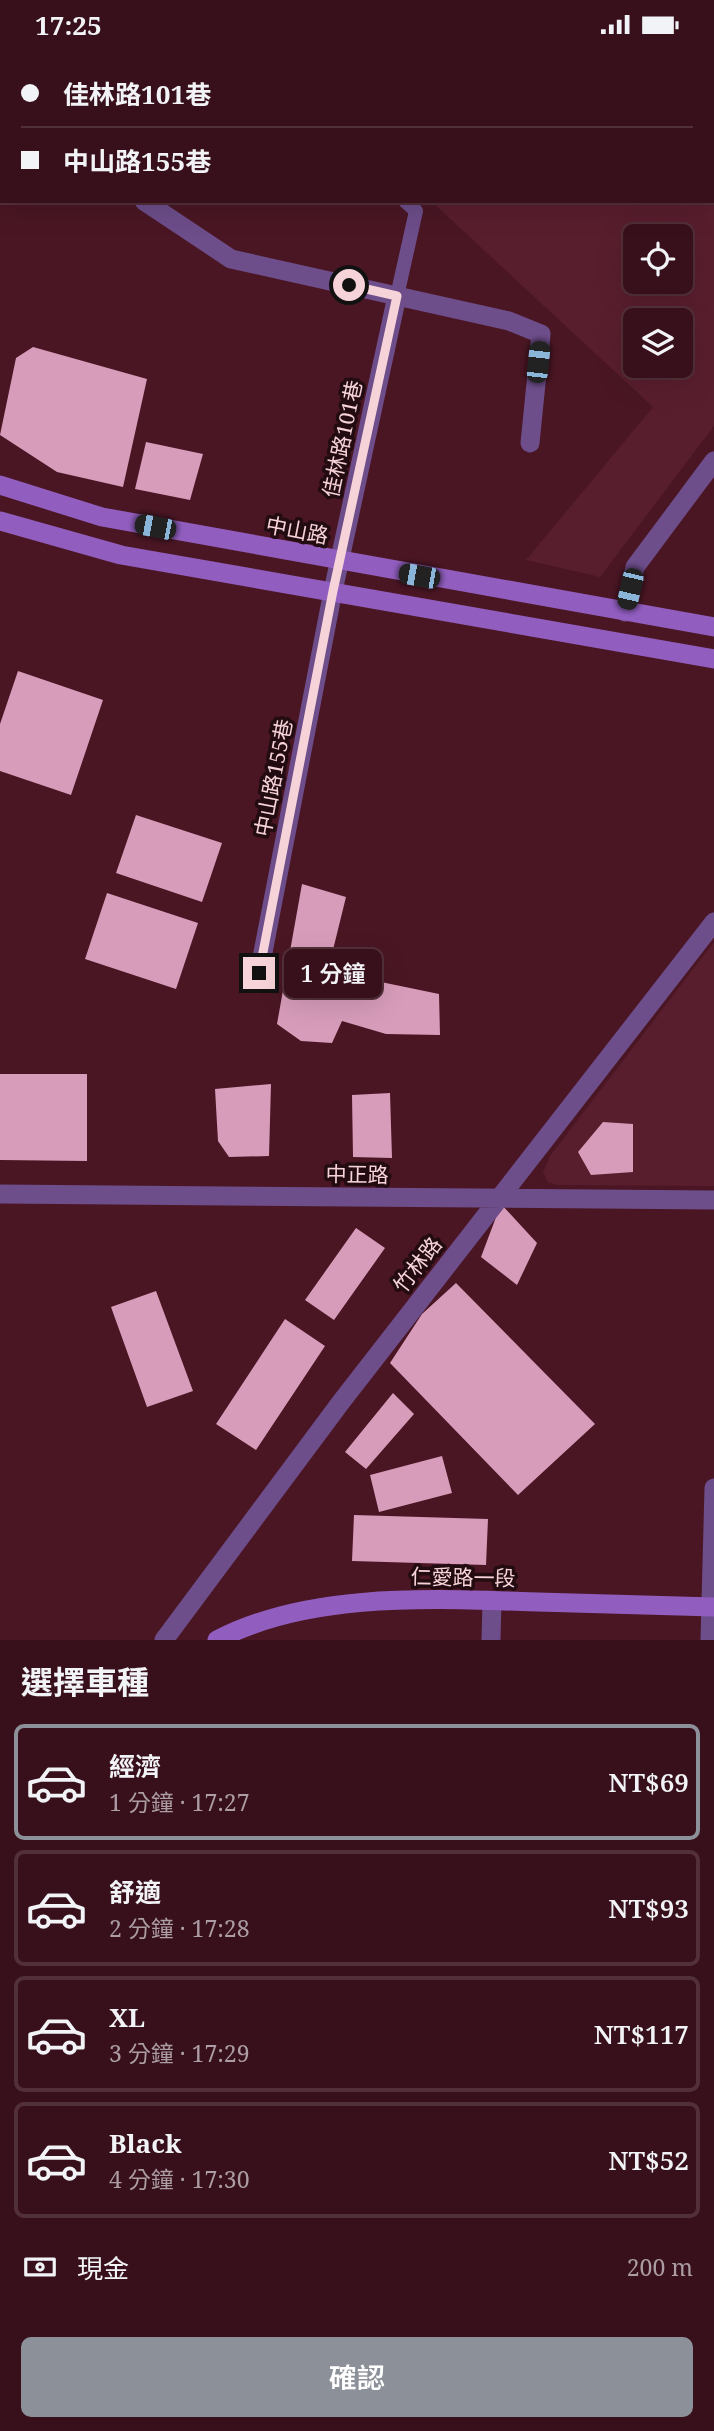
<!DOCTYPE html>
<html lang="zh-TW">
<meta charset="utf-8">
<style>
:root{--surface:#38101b;--page:#3f1924;--text:#f1f3f6;--muted:#ab9da3;--line:#52303a;--accent:#8c9099}
body{margin:0;font-family:"Noto Serif","Noto Sans TC",serif;background:var(--page);color:var(--text);height:100vh;display:flex;flex-direction:column;font-size:26px;white-space:nowrap}
*{box-sizing:border-box;margin:0}
p{font-size:23px;color:var(--muted)}
.icon{flex:none;width:38px;height:38px;fill:none;stroke:currentColor;stroke-width:2;stroke-linecap:round;stroke-linejoin:round}
.map{position:relative;height:1591px;overflow:hidden}
.panel{display:flex;flex-direction:column;background:var(--surface);flex:1}
.panel>*{flex:none}
.top-card{position:absolute;left:0px;top:0px;width:714px;height:154px;box-shadow:0 7px 28px #0002,0 0 0 2px var(--line);display:grid;align-content:center;height:154px;padding:0 21px;background:var(--surface)}
.fabs{position:absolute;left:623px;top:175px;display:grid;gap:14px}
.fabs a{display:grid;place-items:center;width:70px;height:70px;border-radius:10px;background:var(--surface);box-shadow:0 7px 28px #0002,0 0 0 2px var(--line);font-size:35px}
.end{position:absolute;width:32px;height:32px;margin:-16px;border:9px solid #f6d3d8;background:#111;box-shadow:0 0 0 4px #111}
.from{border-radius:50%}
.bubble{position:absolute;height:49px;border-radius:10px;background:var(--surface);box-shadow:0 7px 28px #0002,0 0 0 2px var(--line);font-size:23px;font-weight:600;line-height:49px;text-align:center}
.car{position:absolute;width:21px;height:42px;margin:-21px -10px;border-radius:9px;box-shadow:0 0 5px 2px #0007;background:linear-gradient(#222 24%,#8ab4d8 0 40%,#222 0 76%,#8ab4d8 0 86%,#222 0)}
.top-card b{display:flex;align-items:center;gap:24px;height:66px;font-size:26px}
.top-card b+b{border-top:2px solid var(--line)}
.top-card i{width:18px;height:18px;background:var(--text)}
ul{padding:0;list-style:none}
li{display:flex;align-items:center;gap:21px;height:116px;margin:0 14px 10px;padding:0 7px;border:4px solid var(--line);border-radius:10px}
li div{flex:1}
li b{display:block;font-size:26px}
li em{font-style:normal;font-weight:600}
li.on{border-color:var(--accent)}
li>.icon{width:63px;height:63px;stroke-width:1.5}
h2{padding:0 21px;font-size:32px;line-height:84px}
.pay{display:flex;align-items:center;gap:18px;height:77px;padding:0 21px;font-size:26px}
.pay p{margin-inline-start:auto}
.primary-button{display:flex;gap:14px;margin-top:auto;padding:14px 21px}
.primary-button a{flex:1;height:80px;border-radius:10px;background:var(--accent);color:#fff;font-size:28px;font-weight:600;line-height:80px;text-align:center}
.status{display:flex;justify-content:space-between;align-items:center;height:49px;padding:0 35px;background:var(--surface);direction:ltr}
.status svg{height:19px;fill:currentColor}
.map>svg:first-child{display:block}
.built{fill:#591e2e;fill-rule:evenodd}
.building{fill:#d79cba}
.lines{fill:none;stroke-linecap:round;stroke-linejoin:round}
.service{stroke:#6d4d8a;stroke-width:14}
.minor{stroke:#6d4d8a;stroke-width:19}
.secondary{stroke:#915ebf;stroke-width:19}
.route{stroke:#f6d3d8;stroke-width:9}
.labels{text-anchor:middle;stroke-width:7;stroke-linejoin:round;paint-order:stroke}
.street-label{font-size:21px;fill:#f6d3d8;stroke:#220b11}
</style>
<div class="status"><b>17:25</b><svg viewBox="0 0 49 12"><path d="M0 12V9h3v3zM5 12V6h3v6zM10 12V3h3v9zM15 12V0h3v12zM26 1h20v11H26zM47 4h2v5h-2z"/></svg></div>
<div class="map">
<svg width="714" height="1591" viewBox="0 0 714 1591">
<rect width="100%" height="100%" fill="#4a1624"/>
<path class="built" d="M266,0H714V377L600,528L526,511L653,358L431,152H712V2ZM635,187H681V233H635ZM635,271H681V317H635Z
M714,893V1137L557,1136L548,1133L543,1123L550,1107Z"/>
<path class="building" d="M33,298L147,330L123,438L57,423L0,386L16,309Z
M146,393L203,405L190,451L135,440Z
M18,622L103,651L71,746L0,722V675Z
M136,766L222,794L202,853L116,824Z
M302,835L346,848L330,913L381,933L439,945L440,986L386,985L342,972L332,994L301,992L277,975Z
M107,844L198,874L176,940L85,910Z
M0,1025H87V1112L0,1111Z
M271,1035L269,1107L229,1108L218,1092L215,1040Z
M390,1044L392,1109L353,1108L352,1046Z
M603,1073L633,1075V1123L591,1126L578,1103Z
M501,1155L537,1194L517,1236L481,1208Z
M356,1179L385,1199L334,1271L305,1251Z
M456,1234L595,1375L518,1446L390,1314L422,1265Z
M156,1242L193,1342L147,1358L111,1258Z
M285,1270L325,1297L256,1401L216,1375Z
M393,1344L414,1365L366,1420L345,1403Z
M442,1407L452,1444L379,1463L370,1426Z
M354,1466L488,1470L486,1516L352,1512Z"/>
<g class="lines">
<path class="service" d="M397,247L416,162L405,152"/>
<path class="minor" d="M60,2L61,0
M0,139L2,135
M144,152L231,210L509,272L541,285L530,394
M625,563L635,518L714,412
M259,924L333,542L397,247
M0,1145L714,1151
M164,1591L341,1353L714,873
M491,1591L492,1552
M710,1591L714,1439"/>
<path class="secondary" d="M0,436L102,468L714,578
M0,472L121,506L714,610
M217,1591C311,1542 435,1550 538,1553C596,1555 655,1556 714,1558"/>
</g>
<g class="lines">
<path class="route" d="M259,924L333,542L397,247L349,236"/>
</g>
<g class="labels">
<g class="street-label">
<text transform="translate(343 390) rotate(-78)" y="7">佳林路101巷</text>
<text transform="translate(297 482) rotate(11)" y="7">中山路</text>
<text transform="translate(274 729) rotate(-79)" y="7">中山路155巷</text>
<text transform="translate(357 1126) rotate(1)" y="7">中正路</text>
<text transform="translate(418 1216) rotate(-52)" y="7">竹林路</text>
<text transform="translate(463 1529) rotate(1)" y="7">仁愛路一段</text>
</g>
</g>
</svg>
<div class="fabs">
<a><svg class="icon" aria-label="locate" viewBox="0 0 24 24"><circle cx="12" cy="12" r="6"/><path d="M12 2v4M12 18v4M2 12h4M18 12h4"/></svg></a>
<a><svg class="icon" aria-label="layers" viewBox="0 0 24 24"><path d="M12 4l9 5-9 5-9-5zM3 14l9 5 9-5"/></svg></a>
</div>
<i class="end from" style="left:349px;top:236px"></i>
<i class="end" style="left:259px;top:924px"></i>
<div class="bubble" style="left:284px;top:900px;width:98px">1 分鐘</div>
<i class="car" style="left:538px;top:313px;rotate:6deg"></i>
<i class="car" style="left:155px;top:478px;rotate:281deg"></i>
<i class="car" style="left:419px;top:527px;rotate:280deg"></i>
<i class="car" style="left:630px;top:540px;rotate:193deg"></i>
<div class="top-card">
<b><i class="from"></i>佳林路101巷</b>
<b><i></i>中山路155巷</b>
</div>
</div>
<section class="panel">
<h2>選擇車種</h2>
<ul>
<li class="on"><svg class="icon" aria-label="car" viewBox="0 0 24 24"><path d="M5 17H2v-5l4-1 3-4h7l3 4 3 1v5h-3M9 17h6M6 11h13"/><circle cx="7" cy="17" r="2"/><circle cx="17" cy="17" r="2"/></svg><div><b>經濟</b><p>1 分鐘 · 17:27</p></div><em>NT$69</em></li>
<li><svg class="icon" aria-label="car" viewBox="0 0 24 24"><path d="M5 17H2v-5l4-1 3-4h7l3 4 3 1v5h-3M9 17h6M6 11h13"/><circle cx="7" cy="17" r="2"/><circle cx="17" cy="17" r="2"/></svg><div><b>舒適</b><p>2 分鐘 · 17:28</p></div><em>NT$93</em></li>
<li><svg class="icon" aria-label="car" viewBox="0 0 24 24"><path d="M5 17H2v-5l4-1 3-4h7l3 4 3 1v5h-3M9 17h6M6 11h13"/><circle cx="7" cy="17" r="2"/><circle cx="17" cy="17" r="2"/></svg><div><b>XL</b><p>3 分鐘 · 17:29</p></div><em>NT$117</em></li>
<li><svg class="icon" aria-label="car" viewBox="0 0 24 24"><path d="M5 17H2v-5l4-1 3-4h7l3 4 3 1v5h-3M9 17h6M6 11h13"/><circle cx="7" cy="17" r="2"/><circle cx="17" cy="17" r="2"/></svg><div><b>Black</b><p>4 分鐘 · 17:30</p></div><em>NT$52</em></li>
</ul>
<div class="pay"><svg class="icon" aria-label="cash" viewBox="0 0 24 24"><path d="M3 7h18v10H3z"/><circle cx="12" cy="12" r="2"/></svg>現金<p>200 m</p></div>
<div class="primary-button"><a>確認</a></div>
</section>
